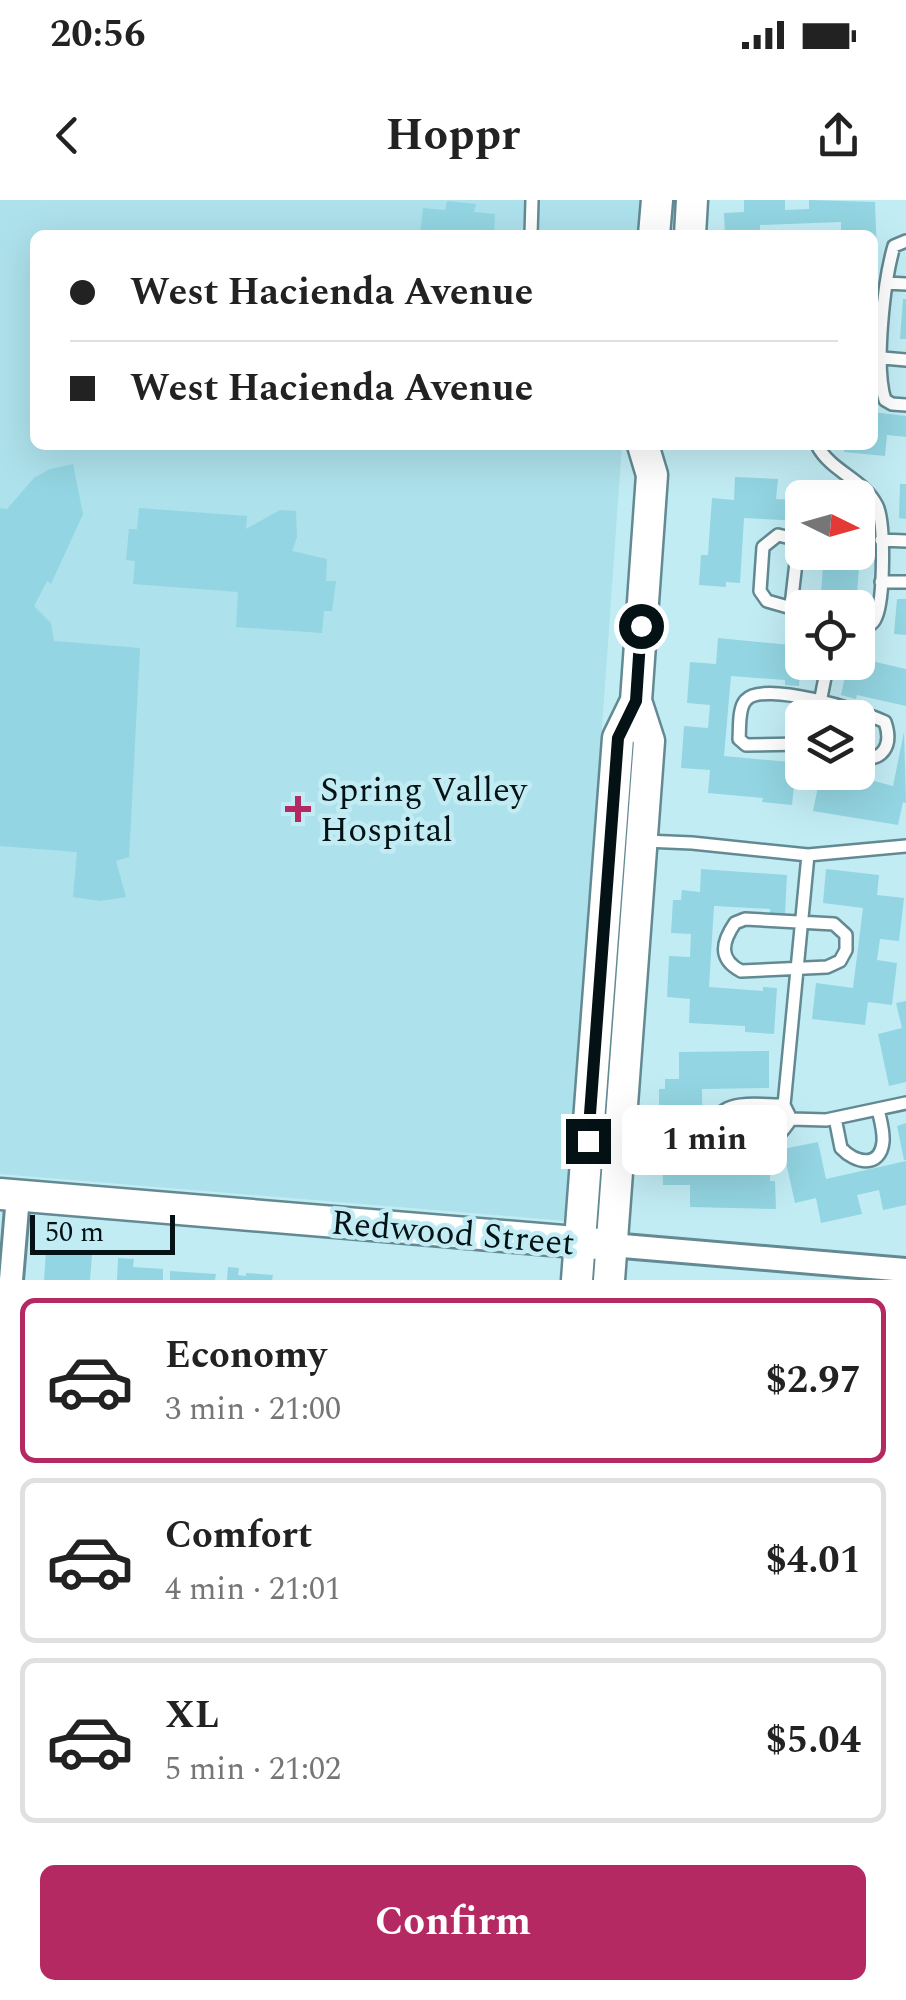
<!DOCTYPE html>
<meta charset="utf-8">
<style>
:root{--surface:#fff;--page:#f6f6f6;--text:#222;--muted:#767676;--line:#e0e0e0;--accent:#b52963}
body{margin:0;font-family:Spectral,serif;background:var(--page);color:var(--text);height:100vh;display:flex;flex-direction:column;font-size:38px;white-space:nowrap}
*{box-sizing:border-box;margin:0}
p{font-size:32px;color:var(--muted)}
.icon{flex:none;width:55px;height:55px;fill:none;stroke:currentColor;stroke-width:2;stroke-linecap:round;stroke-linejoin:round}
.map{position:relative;height:1080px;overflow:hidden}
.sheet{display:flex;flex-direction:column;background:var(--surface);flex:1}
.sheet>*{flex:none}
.top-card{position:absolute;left:30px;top:30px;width:848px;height:220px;border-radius:15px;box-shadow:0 10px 40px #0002;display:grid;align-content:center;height:220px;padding:0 40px;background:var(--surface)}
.needle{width:65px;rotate:95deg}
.tools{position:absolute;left:785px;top:280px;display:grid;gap:20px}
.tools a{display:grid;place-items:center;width:90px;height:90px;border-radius:15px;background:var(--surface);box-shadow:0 10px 40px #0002;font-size:50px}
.scale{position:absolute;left:30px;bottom:25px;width:145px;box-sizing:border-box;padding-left:10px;border:5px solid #041215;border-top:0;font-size:28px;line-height:35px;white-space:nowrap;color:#041215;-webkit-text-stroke:8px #c2ecf4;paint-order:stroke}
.end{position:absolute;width:45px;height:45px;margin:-22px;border:12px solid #041215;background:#fff;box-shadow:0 0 0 5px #fff}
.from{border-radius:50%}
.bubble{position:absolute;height:70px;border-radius:15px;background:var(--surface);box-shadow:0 10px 40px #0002;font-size:32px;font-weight:700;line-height:70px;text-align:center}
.top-card b{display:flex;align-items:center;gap:35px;height:95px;font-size:38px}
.top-card b+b{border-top:2px solid var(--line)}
.top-card i{width:25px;height:25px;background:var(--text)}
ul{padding:18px 0 0;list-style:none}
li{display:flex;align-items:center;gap:30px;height:165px;margin:0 20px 15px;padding:0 20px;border:5px solid var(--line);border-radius:15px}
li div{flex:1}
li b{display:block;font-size:38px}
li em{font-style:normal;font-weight:700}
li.current{border-color:var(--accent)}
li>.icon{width:90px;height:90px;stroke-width:1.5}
.button{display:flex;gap:20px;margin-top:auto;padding:20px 40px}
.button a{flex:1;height:115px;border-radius:15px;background:var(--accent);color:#fff;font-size:40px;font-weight:700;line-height:115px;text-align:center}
.status{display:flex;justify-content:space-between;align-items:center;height:70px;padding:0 50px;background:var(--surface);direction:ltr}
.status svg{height:28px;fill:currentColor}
header{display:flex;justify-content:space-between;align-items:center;height:130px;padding:0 40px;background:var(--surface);font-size:45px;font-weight:700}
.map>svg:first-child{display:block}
.built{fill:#ade1eb}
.building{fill:#93d5e2}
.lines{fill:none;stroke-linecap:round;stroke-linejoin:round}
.lane-casing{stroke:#638a92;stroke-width:16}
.street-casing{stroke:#638a92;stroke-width:28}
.secondary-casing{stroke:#638a92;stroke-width:35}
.lane{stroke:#fff;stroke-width:11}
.street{stroke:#fff;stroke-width:22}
.secondary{stroke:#fff;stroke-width:30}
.route{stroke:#041215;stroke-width:12}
.poi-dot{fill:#b52963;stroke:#c2ecf4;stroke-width:4}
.labels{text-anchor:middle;stroke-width:9;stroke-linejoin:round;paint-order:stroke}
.poi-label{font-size:35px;fill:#041215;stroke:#c2ecf4;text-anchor:start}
.street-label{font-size:35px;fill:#041215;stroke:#c2ecf4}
</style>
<div class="status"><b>20:56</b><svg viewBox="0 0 49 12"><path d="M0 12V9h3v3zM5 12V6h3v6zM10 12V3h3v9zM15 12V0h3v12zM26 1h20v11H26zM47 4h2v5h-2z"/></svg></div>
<header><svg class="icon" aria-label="back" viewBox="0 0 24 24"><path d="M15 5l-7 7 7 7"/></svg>Hoppr<svg class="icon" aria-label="share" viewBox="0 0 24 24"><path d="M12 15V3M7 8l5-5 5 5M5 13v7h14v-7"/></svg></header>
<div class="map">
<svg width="906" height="1080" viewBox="0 0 906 1080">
<rect width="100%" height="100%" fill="#c2ecf4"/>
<path class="built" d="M0,0H640L637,35H35V245H622L567,1021L0,974Z"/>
<path class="building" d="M744,0H785V10L809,9V0L875,2L877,56H872V35H841V22L760,25V35H725L724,13L744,12Z
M447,1L476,4L474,12L495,14L494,35H420L423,8L445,10Z
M903,99H906V139H900Z
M872,212L906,216V237L887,235L885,256L844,252L845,245H872Z
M73,264L83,314L51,384L47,381L34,406L51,423L54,441L140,448L129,657L116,661L126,697L100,701L73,697L77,652L0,646V308L7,309L34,278L50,269Z
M735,277L778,279L776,299L799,300L800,282L841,284L840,298H802V321L744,318L740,383L726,382V387L699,385L701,355H708L712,298L734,300Z
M900,284H906V319L899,318Z
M139,308L247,316L246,329L280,310L296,311L297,337L292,351L327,359L326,381H336L332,411H324L322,433L236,427L238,392L133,384L135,361L126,360L129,329H137Z
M824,352H860L857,395L821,393Z
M897,399H906V435L894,434Z
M718,438L802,446L799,486L785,485V480L731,476L724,556L790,562L789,576L795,577L792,605L762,602L763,598L708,593L710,570L681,568L684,526L708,528L710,505L687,503L690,462L716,464Z
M858,458L906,469V506L857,495L856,499L841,495L848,462H858Z
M904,532L906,603L903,602L898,625L813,611L821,572H840L893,586Z
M701,669L787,675L785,715H770V709L714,706L709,787L763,791V787L777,788L774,834L745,832V826L689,823L690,799L667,797L669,756L690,757L691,734L671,733L673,700H681L682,690L700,692Z
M826,669L879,675L877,695L904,698L899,741L880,739L877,760L897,763L892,805L868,802L865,825L812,819L816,783L853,788L863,708L823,703Z
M906,801V882L889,886L878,834L902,828L896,803Z
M769,851V888L702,889L703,969L758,968V963H770V981H775L776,1009L690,1007V985H663L662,943H681V921H659V889H665V879H679V852Z
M906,923V960H904L897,926Z
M818,942L826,979L906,961V1005L883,1010L879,990L857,995L862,1014L821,1023L816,998L795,1003L783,949Z
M46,1052L92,1055L90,1080H44Z
M118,1058L134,1059L133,1067L163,1069V1080H117Z
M228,1067L239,1068L238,1075L246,1076V1073L273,1075L272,1080H227Z
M170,1071L216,1074L215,1080H170Z"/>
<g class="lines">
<defs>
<path id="lane" d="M531,35L532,0
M906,41L894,46C884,80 874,167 885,200L892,204L906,205
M886,83L906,84
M872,157L906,160
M817,245C831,272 864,279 877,306C885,323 884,399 876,417C873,425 867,427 858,428
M881,340L906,341
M881,382H906
M791,406L798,345L795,339L778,335L763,347L760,391L767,401L802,411
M817,518L828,462
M802,544L746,545L739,539C740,528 738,508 746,500C763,480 863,511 885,522C893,545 883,563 858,557
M645,641L692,643L808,655L906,646
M808,655L784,905L791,919L826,920L906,903
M745,719L834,724L846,735V750L840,761L827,767L741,771C718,759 722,742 735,723Z
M784,905C750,905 702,895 721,948C753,955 774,946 791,919
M835,918L841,948C855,963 880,969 883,942C884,931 880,919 878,909"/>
<path id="street" d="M611,1045L906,1070
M11,1080L18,996"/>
<path id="secondary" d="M654,35L657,0
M690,35L692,0
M0,994L611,1045
M577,1080L618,538L636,501
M609,1080L649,541L636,501L652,275L643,245"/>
</defs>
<use href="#lane" class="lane-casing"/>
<use href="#street" class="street-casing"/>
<use href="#secondary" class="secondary-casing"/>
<use href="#lane" class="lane"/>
<use href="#street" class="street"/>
<use href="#secondary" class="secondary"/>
</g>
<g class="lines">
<path class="route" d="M588,941L618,538L636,501L641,426"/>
</g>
<path class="poi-dot" d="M293 594h10v10h10v10h-10v10h-10v-10h-10v-10h10z"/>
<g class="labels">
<g class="poi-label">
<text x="320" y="601">Spring Valley<tspan x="320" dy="40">Hospital</tspan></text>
</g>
<g class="street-label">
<text transform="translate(453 1032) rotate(5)" y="12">Redwood Street</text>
</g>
</g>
</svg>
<div class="tools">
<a><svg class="needle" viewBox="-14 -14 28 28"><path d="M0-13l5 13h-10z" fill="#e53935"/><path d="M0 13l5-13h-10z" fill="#767676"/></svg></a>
<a><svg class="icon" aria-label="locate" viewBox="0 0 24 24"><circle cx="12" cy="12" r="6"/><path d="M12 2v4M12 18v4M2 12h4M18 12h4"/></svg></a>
<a><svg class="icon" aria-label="layers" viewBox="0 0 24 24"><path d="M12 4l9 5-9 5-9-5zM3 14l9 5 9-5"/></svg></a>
</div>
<div class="scale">50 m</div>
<i class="end from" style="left:641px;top:426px"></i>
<i class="end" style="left:588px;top:941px"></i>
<div class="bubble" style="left:622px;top:905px;width:165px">1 min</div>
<div class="top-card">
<b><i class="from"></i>West Hacienda Avenue</b>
<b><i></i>West Hacienda Avenue</b>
</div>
</div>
<section class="sheet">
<ul>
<li class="current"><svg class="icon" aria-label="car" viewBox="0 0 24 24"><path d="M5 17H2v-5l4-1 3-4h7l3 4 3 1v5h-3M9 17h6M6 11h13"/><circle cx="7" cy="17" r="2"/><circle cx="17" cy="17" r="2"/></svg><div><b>Economy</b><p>3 min · 21:00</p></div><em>$2.97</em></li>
<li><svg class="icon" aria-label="car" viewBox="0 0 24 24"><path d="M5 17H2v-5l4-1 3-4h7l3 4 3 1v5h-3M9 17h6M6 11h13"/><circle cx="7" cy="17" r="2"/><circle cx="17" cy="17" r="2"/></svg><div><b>Comfort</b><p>4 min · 21:01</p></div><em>$4.01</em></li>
<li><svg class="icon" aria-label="car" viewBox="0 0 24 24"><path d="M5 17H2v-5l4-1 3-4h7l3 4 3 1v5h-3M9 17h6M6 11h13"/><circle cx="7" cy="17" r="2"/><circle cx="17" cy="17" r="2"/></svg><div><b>XL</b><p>5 min · 21:02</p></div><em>$5.04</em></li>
</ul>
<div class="button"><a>Confirm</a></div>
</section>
